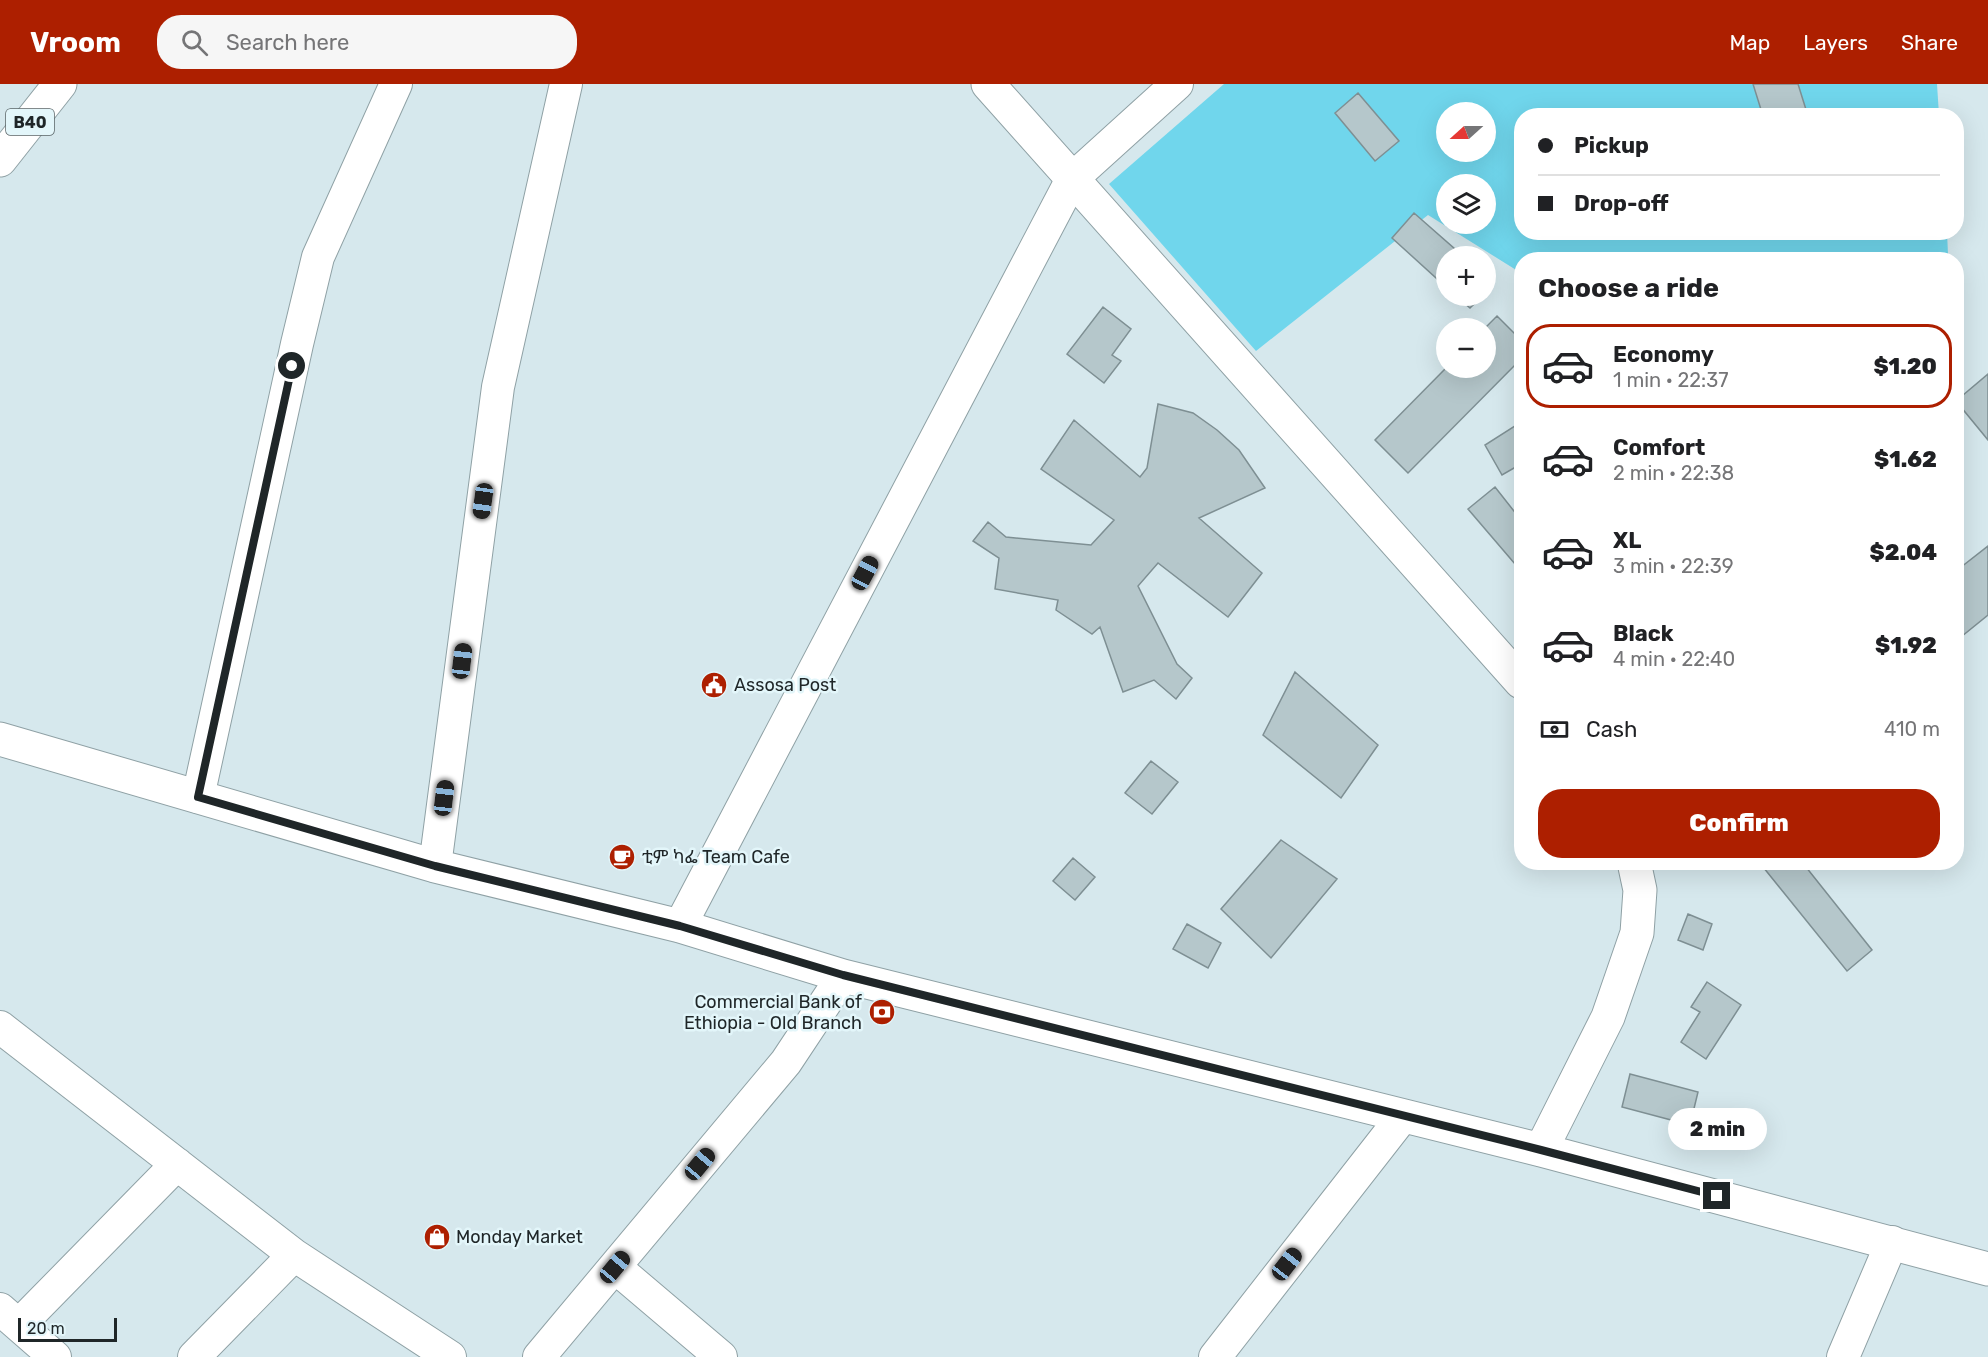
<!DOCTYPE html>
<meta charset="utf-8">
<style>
:root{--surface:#fff;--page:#f6f6f6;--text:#202124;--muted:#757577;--line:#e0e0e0;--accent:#ad1f00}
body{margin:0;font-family:Rubik,"Noto Sans Ethiopic",sans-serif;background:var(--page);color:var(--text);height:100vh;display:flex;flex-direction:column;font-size:22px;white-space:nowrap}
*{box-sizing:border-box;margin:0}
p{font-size:20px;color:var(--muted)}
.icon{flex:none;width:33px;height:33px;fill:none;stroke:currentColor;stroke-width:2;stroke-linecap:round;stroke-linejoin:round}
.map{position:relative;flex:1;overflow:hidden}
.panel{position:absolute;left:1514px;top:168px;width:450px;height:618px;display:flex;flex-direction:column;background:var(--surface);border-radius:24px;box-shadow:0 6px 24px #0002}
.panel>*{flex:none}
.banner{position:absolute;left:1514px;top:24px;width:450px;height:132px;border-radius:24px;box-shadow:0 6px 24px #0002;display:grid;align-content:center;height:132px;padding:0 24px;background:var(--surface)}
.needle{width:39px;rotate:249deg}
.fabs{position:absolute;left:1436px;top:18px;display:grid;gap:12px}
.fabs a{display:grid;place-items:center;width:60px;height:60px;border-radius:50%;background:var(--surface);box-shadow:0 6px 24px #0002;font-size:30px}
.scale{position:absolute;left:18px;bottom:15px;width:99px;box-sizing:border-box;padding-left:6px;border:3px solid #1f2628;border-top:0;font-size:16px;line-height:21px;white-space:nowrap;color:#1f2628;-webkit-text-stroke:4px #e3f6fa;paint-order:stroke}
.end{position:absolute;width:27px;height:27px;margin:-14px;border:8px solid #1f2628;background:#fff;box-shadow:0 0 0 3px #fff}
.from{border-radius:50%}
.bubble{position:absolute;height:42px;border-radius:21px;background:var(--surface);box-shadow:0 6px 24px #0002;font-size:20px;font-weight:800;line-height:42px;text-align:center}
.car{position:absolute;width:18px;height:36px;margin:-18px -9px;border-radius:8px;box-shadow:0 0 4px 2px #0007;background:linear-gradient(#222 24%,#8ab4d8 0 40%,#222 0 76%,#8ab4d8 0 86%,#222 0)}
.banner b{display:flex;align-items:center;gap:21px;height:57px;font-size:22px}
.banner b+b{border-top:2px solid var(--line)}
.banner i{width:15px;height:15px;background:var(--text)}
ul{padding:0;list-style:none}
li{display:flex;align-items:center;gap:18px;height:84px;margin:0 12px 9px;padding:0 12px;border:3px solid transparent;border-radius:24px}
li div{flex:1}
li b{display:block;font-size:22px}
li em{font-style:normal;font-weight:800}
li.on{border-color:var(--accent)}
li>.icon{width:54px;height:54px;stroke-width:1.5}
h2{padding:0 24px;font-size:27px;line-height:72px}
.pay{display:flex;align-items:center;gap:15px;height:66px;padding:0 24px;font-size:22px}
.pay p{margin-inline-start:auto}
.button{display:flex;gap:12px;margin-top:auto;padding:12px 24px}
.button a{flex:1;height:69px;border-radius:24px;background:var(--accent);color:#fff;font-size:24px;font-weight:800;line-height:69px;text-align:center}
header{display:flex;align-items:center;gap:36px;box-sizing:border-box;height:84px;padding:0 30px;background:var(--accent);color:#fff}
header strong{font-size:28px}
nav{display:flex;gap:33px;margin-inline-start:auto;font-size:21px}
.search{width:420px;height:54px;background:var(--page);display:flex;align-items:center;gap:15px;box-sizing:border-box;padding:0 21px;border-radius:24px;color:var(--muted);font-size:22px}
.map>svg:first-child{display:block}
.green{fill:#70d6ec;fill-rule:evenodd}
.building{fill:#b5c7cb;stroke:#7e8f93;stroke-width:1.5}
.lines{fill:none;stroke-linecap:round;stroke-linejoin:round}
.street-casing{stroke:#8fa1a5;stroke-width:34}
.secondary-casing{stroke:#8fa1a5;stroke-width:35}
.highway-casing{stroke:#8fa1a5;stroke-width:35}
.street{stroke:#fff;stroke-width:32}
.secondary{stroke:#fff;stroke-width:33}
.highway{stroke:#fff;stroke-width:33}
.route{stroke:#1f2628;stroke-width:8}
.labels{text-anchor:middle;stroke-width:5;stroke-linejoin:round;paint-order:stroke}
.shield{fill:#e3f6fa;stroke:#5a6467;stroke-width:1.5}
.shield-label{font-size:16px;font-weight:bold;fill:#1f2628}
.poi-label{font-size:18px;fill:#1f2628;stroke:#e3f6fa;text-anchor:start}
</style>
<header>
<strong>Vroom</strong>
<div class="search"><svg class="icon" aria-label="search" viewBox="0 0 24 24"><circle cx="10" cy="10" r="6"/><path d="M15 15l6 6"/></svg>Search here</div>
<nav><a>Map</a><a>Layers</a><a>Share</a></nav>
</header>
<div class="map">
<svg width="1988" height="1273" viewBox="0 0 1988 1273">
<rect width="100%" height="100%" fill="#d6e8ed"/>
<path class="green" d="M1224,0H1937L1939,31L1521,32V148H1947L1948,170L1930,176H1521V189L1428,131L1256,267L1109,100ZM1446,28H1485V68H1446ZM1446,100H1485V140H1446Z"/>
<path class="building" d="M1753,0H1798L1808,32H1763Z
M1358,9L1399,57L1375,77L1335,29Z
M1414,129L1463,172H1446V203L1392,154Z
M1915,170L1916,176H1896Z
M1485,193L1492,199L1485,208Z
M1456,212H1482L1470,224Z
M1103,223L1131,245L1112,271L1121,277L1104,299L1067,270Z
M1497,232L1521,256V275L1408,389L1375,356L1446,284H1485V244Z
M1988,290V356L1956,317Z
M1158,320L1193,329L1217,346L1239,366L1265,404L1199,434L1262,489L1228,533L1158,479L1138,502L1177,580L1192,594L1176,615L1154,596L1123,608L1100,543L1092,550L1056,526L1058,516L995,505L999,474L973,457L988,438L1006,453L1091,461L1114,436L1041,385L1074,336L1140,393L1147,384Z
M1521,338V380L1502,391L1485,361Z
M1495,403L1521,436V487L1468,425Z
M1988,462V531L1956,557V487Z
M1295,588L1378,661L1341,714L1263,651Z
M1151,677L1178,698L1152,730L1125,709Z
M1281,756L1337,795L1271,874L1221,825Z
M1073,774L1095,793L1075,816L1053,797Z
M1759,778H1802L1872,866L1847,887Z
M1688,830L1712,840L1703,866L1678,856Z
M1187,840L1221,859L1208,884L1173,865Z
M1707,898L1741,921L1706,975L1681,958L1700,928L1691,923Z
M1630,990L1698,1008L1690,1041L1622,1023Z"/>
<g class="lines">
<defs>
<path id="street" d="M198,713L297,260L318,173L396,0
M435,782L498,303L566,0
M680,842L1072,95L1177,0
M0,943L294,1171L450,1273
M615,1183L721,1273
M0,1225L55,1273
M19,1241L177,1080
M194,1273L294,1171
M539,1273L786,978L843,892
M1215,1273L1403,1032
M1843,1273L1892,1158"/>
<path id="secondary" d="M988,0L1521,598
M0,655L435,782L680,842L843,892L1541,1066L1988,1185
M1541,1066L1608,933L1637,849L1640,806L1634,778"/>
<path id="highway" d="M0,76L60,0"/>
</defs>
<use href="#street" class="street-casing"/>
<use href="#secondary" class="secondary-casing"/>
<use href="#highway" class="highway-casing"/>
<use href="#street" class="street"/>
<use href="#secondary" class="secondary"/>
<use href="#highway" class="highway"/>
</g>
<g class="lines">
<path class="route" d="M292,282L198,713L435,782L680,842L843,891L1541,1066L1717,1112"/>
</g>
<defs>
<symbol id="civic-disc" viewBox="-11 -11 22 22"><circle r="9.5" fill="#ad1f00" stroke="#e3f6fa"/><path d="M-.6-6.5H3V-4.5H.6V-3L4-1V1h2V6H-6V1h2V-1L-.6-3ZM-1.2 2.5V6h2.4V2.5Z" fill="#fff"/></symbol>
<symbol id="cafe-disc" viewBox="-11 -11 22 22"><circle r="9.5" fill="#ad1f00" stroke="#e3f6fa"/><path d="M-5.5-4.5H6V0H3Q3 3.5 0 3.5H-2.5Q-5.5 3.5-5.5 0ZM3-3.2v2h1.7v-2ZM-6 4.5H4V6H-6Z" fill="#fff"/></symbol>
<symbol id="bank-disc" viewBox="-11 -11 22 22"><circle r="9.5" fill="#ad1f00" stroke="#e3f6fa"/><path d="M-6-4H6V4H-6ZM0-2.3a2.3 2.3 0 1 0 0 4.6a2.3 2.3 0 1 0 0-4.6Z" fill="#fff"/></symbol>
<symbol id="shop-disc" viewBox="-11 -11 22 22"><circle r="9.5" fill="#ad1f00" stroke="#e3f6fa"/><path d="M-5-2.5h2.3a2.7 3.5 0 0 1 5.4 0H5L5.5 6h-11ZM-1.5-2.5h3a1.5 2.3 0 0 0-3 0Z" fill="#fff"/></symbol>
</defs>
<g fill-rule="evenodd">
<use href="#civic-disc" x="699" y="586" width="30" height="30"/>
<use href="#cafe-disc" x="607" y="758" width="30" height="30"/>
<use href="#bank-disc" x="867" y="913" width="30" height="30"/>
<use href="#shop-disc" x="422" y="1138" width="30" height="30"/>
</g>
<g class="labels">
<rect class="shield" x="6" y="25" width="48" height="26" rx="4.5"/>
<g class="shield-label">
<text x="30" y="44">B40</text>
</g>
<g class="poi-label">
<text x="734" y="607">Assosa Post</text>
<text x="642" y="779">ቲም ካፌ Team Cafe</text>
<text x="862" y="924" text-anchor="end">Commercial Bank of<tspan x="862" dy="21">Ethiopia - Old Branch</tspan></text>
<text x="456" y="1159">Monday Market</text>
</g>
</g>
</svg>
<div class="fabs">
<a><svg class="needle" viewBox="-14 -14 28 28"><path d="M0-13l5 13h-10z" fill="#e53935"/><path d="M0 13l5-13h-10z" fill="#757577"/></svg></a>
<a><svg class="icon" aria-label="layers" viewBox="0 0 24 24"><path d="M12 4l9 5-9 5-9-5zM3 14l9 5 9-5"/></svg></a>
<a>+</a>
<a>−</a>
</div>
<div class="scale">20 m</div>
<i class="end from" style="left:292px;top:282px"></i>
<i class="end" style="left:1717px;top:1112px"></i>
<div class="bubble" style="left:1668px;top:1024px;width:99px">2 min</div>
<i class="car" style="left:483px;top:417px;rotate:188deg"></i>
<i class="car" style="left:865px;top:489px;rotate:28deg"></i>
<i class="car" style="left:462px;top:577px;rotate:7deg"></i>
<i class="car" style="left:444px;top:714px;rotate:7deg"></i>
<i class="car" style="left:700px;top:1080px;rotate:40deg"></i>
<i class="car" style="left:1287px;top:1180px;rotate:38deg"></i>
<i class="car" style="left:615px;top:1183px;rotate:40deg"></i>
<div class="banner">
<b><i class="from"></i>Pickup</b>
<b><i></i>Drop-off</b>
</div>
<section class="panel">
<h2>Choose a ride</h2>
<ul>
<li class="on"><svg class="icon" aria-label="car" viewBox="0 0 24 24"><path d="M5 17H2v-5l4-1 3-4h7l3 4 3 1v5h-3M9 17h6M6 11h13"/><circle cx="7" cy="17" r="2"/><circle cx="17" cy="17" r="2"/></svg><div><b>Economy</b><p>1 min · 22:37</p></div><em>$1.20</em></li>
<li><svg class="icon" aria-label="car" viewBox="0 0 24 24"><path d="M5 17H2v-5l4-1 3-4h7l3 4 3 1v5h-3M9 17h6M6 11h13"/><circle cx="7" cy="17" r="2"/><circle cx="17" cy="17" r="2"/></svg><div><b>Comfort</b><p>2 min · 22:38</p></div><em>$1.62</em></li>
<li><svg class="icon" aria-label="car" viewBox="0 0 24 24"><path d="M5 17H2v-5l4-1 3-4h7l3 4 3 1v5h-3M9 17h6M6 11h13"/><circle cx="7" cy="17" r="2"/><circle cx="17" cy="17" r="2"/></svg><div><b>XL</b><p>3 min · 22:39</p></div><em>$2.04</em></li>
<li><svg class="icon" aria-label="car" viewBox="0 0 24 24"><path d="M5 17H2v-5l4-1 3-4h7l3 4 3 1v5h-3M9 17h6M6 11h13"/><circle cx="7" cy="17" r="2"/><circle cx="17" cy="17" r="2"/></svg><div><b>Black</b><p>4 min · 22:40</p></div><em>$1.92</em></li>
</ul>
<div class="pay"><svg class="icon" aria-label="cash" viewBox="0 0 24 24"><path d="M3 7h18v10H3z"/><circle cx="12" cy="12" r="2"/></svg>Cash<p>410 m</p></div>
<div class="button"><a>Confirm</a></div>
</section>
</div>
